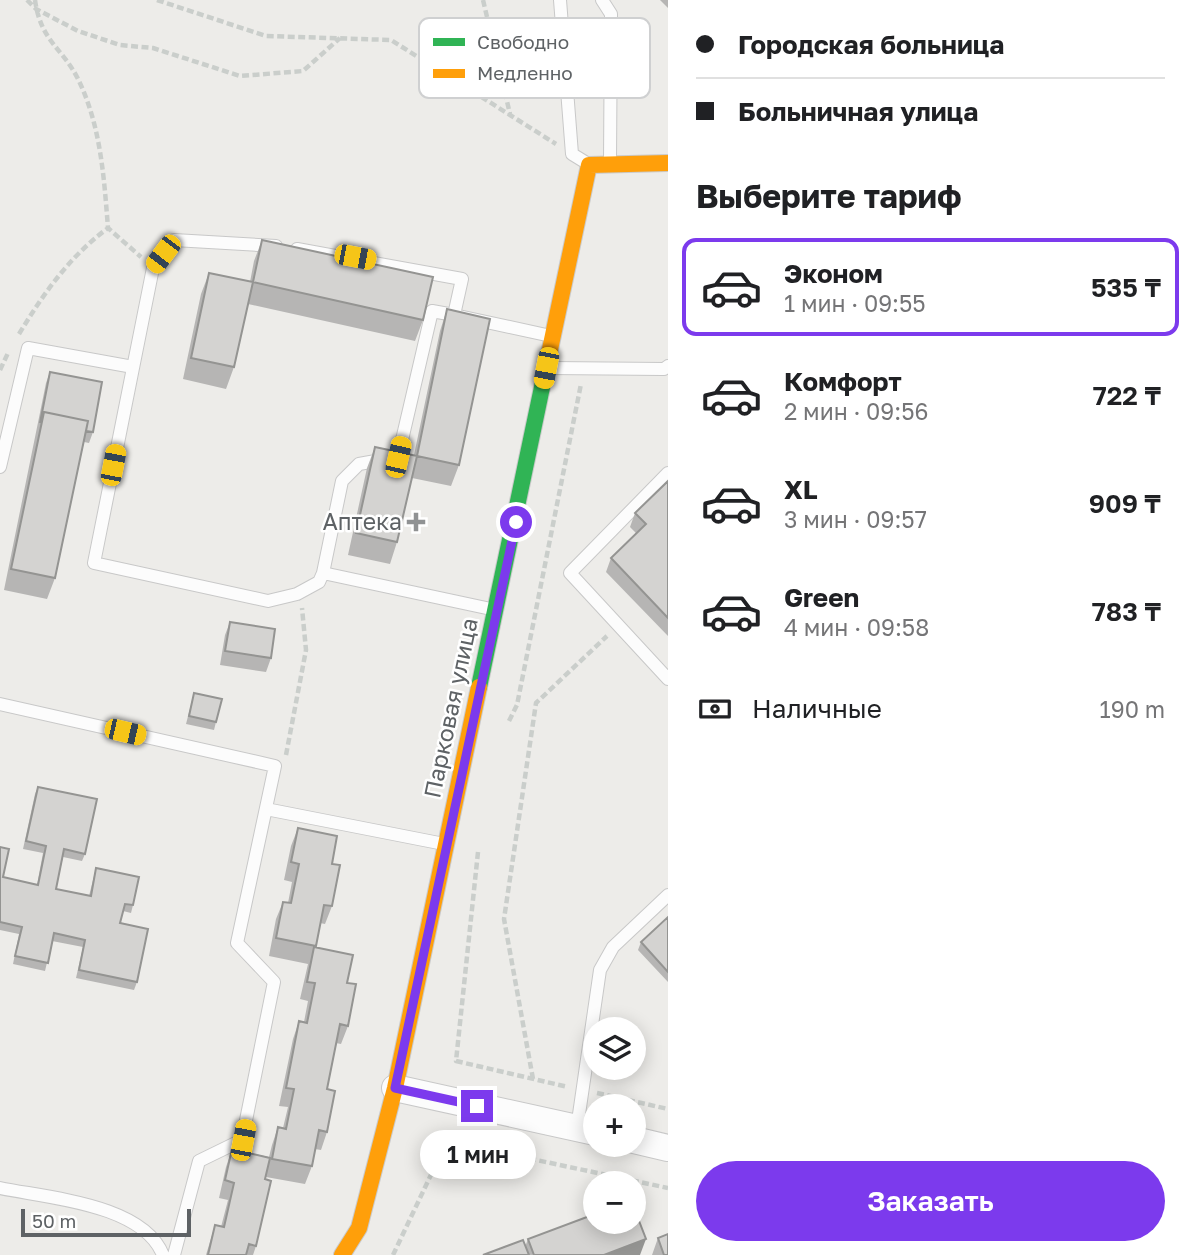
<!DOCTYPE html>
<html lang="ru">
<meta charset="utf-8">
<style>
:root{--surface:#fff;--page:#f6f6f6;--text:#202124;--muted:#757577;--line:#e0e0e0;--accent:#7c3aed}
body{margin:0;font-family:"Golos Text",sans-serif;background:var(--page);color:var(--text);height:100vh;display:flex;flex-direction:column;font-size:26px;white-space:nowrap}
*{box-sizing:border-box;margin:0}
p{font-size:23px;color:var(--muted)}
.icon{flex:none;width:38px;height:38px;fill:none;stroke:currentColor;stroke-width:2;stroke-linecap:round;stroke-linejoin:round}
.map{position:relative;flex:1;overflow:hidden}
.drawer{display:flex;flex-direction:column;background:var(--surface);width:525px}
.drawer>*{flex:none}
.guide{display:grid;align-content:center;height:154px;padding:0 28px;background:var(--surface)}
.controls{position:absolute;left:583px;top:1017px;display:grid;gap:14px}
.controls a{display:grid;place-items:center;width:63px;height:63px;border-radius:50%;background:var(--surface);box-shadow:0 4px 18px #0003;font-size:35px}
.scale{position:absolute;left:21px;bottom:18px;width:170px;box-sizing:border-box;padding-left:7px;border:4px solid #5e6265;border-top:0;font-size:19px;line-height:24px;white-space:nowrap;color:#5e6265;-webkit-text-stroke:5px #fff;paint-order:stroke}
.end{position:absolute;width:32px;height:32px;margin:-16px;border:9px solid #7c3aed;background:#fff;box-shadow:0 0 0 4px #fff}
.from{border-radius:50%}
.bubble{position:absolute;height:49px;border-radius:24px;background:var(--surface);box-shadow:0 4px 18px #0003;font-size:23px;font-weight:600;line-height:49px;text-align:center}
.car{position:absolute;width:21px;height:42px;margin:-21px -10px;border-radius:9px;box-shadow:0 0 5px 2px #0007;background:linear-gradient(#f5c518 24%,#345 0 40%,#f5c518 0 76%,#345 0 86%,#f5c518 0)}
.guide b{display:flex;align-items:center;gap:24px;height:66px;font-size:26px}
.guide b+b{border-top:2px solid var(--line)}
.guide i{width:18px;height:18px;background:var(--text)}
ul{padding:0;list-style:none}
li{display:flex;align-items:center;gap:21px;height:98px;margin:0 14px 10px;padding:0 14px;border:4px solid transparent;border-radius:14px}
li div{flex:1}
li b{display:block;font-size:26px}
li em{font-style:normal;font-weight:600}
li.active{border-color:var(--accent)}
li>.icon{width:63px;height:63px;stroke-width:1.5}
h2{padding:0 28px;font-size:32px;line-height:84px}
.pay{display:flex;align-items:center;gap:18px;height:77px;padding:0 28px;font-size:26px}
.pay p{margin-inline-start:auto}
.primary-button{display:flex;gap:14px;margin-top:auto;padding:14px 28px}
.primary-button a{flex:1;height:80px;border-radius:42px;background:var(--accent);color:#fff;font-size:28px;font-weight:600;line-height:80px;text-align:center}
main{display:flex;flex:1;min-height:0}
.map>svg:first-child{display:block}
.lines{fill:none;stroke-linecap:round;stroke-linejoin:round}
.lane-casing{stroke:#c8c8c8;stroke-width:14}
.street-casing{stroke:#c8c8c8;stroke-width:28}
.fast-casing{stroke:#cacaca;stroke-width:18}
.slow-casing{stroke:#cacaca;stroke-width:18}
.path{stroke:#cacecb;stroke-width:4.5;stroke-dasharray:7 3.5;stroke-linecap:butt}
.lane{stroke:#fcfcfc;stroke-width:12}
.street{stroke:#fcfcfc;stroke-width:26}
.fast{stroke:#30b455;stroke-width:16}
.slow{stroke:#ff9f0a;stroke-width:16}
.wall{fill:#b6b5b4}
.shaded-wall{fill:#949492}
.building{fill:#d4d3d1;stroke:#949492;stroke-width:2}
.route{stroke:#7c3aed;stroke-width:9}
.poi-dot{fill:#909293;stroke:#fff;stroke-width:2.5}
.labels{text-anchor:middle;stroke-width:5;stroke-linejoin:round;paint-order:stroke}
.poi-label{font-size:23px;fill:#5e6265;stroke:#fff;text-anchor:end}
.street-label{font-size:23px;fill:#5e6265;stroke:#fff}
.key{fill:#fff;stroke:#cfd0d1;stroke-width:2}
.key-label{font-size:19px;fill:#5e6265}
</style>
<main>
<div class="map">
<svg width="668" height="1255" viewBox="0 0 668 1255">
<rect width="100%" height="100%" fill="#edece9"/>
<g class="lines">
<defs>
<path id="lane" d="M560,0L572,154L585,162
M602,0L611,14L610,160
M276,246L174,240L153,268L94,563L268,601L297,594L319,582L323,573L491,609
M297,249L462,279L454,315L551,336
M550,368L664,369L668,366
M0,467L28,348L133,367
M668,473L570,573L668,679
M323,573L342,481L359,464L398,457L432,311L454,315
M0,704L275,766L237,943L274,982L242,1140L199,1161L174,1255
M266,809L444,844
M577,1128L600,970L613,947L668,895
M0,1188C48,1198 143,1204 163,1255"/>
<path id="street" d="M395,1088L595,1132
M634,1140L668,1148"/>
<path id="fast" d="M479,687L545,373"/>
<path id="slow" d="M545,373L589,165L668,163
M342,1255L359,1228L395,1088L479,687"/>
</defs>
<use href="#lane" class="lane-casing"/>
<use href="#street" class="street-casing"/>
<use href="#fast" class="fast-casing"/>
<use href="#slow" class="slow-casing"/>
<path class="path" d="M27,0L36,9L78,31L120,45L153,48L240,76L303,71L340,38
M35,0C41,42 62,47 78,79C101,126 104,178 108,228L141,257
M157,0L266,36L391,40L556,144
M483,0L510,114
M19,334C44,293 69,257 108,228
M0,370L8,353
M509,721L517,705L581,384
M286,755L306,650L302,608
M478,852L456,1061L568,1087
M533,1079L504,919L536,703L607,636
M597,1093L668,1109
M393,1255L447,1141L668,1188"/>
<use href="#lane" class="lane"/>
<use href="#street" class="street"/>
<use href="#fast" class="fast"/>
<use href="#slow" class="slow"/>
</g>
<path class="wall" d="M660,0H668V8Z
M262,240L423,320L415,341L248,304L234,367L226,389L183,379L201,294L209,273L250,282L254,261Z
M447,309L459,465L451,486L412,478L397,542L390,564L348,555L367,468L375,447L414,455L440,331Z
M50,372L93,432L89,443L84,442L55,578L47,599L4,590L46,383Z
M668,481V636L606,572L611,558L636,533L630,527L635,513Z
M230,622L271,658L266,672L220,665L225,635Z
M194,693L216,722L214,730L186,724Z
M38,787L85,854L82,861L63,857L56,889L89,896L96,868L133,905L131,913L123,911L120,923L137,982L134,990L76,978L83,947L52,941L45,971L13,964L19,934L0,930V847L3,877L37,885L43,853L23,849L35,794Z
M298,828L332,864V906L325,924L320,923L315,948L347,983L348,1026L341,1044L336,1043L327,1089V1132L321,1150L315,1149L312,1166L305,1184L266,1177L256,1246L253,1255H206L215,1225L221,1227L228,1200L219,1198L226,1167L232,1149L269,1157L272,1145L278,1127L283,1128L288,1107L279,1106L293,1039L299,1021L304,1022L308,1001L300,999L308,964L269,956L276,919L283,902L288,903L292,882L284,880L291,846Z
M668,917V982L638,950L641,942Z
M658,1238L668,1255H652Z
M528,1239L640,1255H483L525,1247Z"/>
<path class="shaded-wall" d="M646,1239L640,1255H604Z"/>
<path class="building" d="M262,240L433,277L423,320L253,282Z
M209,273L253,282L234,367L191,358Z
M447,309L490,319L459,465L417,456Z
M50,372L102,382L93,432L86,431L88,421L44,412L40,423Z
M44,412L88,421L55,578L11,569Z
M375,447L417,456L397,542L356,533Z
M668,481V618L611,558L646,524L635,513Z
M230,622L275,629L271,658L225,651Z
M194,693L222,699L216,722L189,716Z
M38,787L97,799L85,854L64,849L56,889L91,896L96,868L139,877L133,905L125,904L120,923L148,929L137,982L79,970L85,940L54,933L48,963L15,956L22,927L0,922V847L9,849L3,877L38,885L46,846L26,841Z
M298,828L337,836L332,864L340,865L332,906L324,905L316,946L276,938L283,902L291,903L299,864L291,862Z
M668,917V972L641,942Z
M314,947L353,955L347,983L356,984L348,1026L340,1024L327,1089L335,1091L327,1132L319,1130L312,1166L272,1159L278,1127L286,1129L294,1089L286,1088L299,1021L307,1023L315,983L307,982Z
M232,1149L270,1158L265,1179L271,1181L256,1246L249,1244L246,1255H208L215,1225L224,1227L234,1183L225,1180Z
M634,1208L646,1239L604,1255H534L528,1239L595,1214V1222H634Z
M668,1234V1255H664L658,1238Z
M523,1240L529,1255H483Z"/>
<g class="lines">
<path class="route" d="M477,1106L395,1088L516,522"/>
</g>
<path class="poi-dot" d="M412.5 511.5h7v7h7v7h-7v7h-7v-7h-7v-7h7z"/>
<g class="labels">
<g class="poi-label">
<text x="402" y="530">Аптека</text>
</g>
<g class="street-label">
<text transform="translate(451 708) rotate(-78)" y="8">Парковая улица</text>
</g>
</g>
<rect x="419" y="18" width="231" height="80" rx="10" class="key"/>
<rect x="433" y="38" width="32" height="8" fill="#30b455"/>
<rect x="433" y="69" width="32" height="9" fill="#ff9f0a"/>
<g class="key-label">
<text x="477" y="49">Свободно</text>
<text x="477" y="80">Медленно</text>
</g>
</svg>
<div class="controls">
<a><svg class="icon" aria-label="layers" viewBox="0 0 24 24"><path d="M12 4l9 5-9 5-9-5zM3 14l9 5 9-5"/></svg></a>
<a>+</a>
<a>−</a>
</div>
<div class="scale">50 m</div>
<i class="end from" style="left:516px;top:522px"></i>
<i class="end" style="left:477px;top:1106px"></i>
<div class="bubble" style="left:420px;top:1130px;width:116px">1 мин</div>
<i class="car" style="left:163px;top:254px;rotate:217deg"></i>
<i class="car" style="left:355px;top:257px;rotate:101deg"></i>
<i class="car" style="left:546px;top:368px;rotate:191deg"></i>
<i class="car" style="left:398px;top:457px;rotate:13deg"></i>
<i class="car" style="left:113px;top:465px;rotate:11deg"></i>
<i class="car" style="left:125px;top:732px;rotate:103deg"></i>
<i class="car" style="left:243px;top:1140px;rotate:11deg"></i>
</div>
<section class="drawer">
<div class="guide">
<b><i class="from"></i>Городская больница</b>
<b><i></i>Больничная улица</b>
</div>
<h2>Выберите тариф</h2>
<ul>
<li class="active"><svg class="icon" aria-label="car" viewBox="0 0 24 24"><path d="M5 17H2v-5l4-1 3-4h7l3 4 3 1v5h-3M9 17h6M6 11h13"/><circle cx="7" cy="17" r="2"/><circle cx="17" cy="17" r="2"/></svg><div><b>Эконом</b><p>1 мин · 09:55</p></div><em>535 ₸</em></li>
<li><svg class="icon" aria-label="car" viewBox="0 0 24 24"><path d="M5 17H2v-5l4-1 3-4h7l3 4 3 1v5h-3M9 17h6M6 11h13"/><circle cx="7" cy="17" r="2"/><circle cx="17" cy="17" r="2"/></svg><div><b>Комфорт</b><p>2 мин · 09:56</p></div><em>722 ₸</em></li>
<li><svg class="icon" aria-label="car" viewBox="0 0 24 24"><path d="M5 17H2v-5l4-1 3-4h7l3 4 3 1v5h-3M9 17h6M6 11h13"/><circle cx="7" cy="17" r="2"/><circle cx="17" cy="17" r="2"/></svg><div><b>XL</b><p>3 мин · 09:57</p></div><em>909 ₸</em></li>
<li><svg class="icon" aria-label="car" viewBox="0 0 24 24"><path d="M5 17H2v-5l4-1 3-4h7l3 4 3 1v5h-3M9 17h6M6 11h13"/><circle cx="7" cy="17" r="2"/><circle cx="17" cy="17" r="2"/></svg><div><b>Green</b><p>4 мин · 09:58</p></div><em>783 ₸</em></li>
</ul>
<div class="pay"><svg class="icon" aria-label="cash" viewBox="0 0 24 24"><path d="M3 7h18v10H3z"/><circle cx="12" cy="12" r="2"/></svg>Наличные<p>190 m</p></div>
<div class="primary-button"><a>Заказать</a></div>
</section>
</main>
